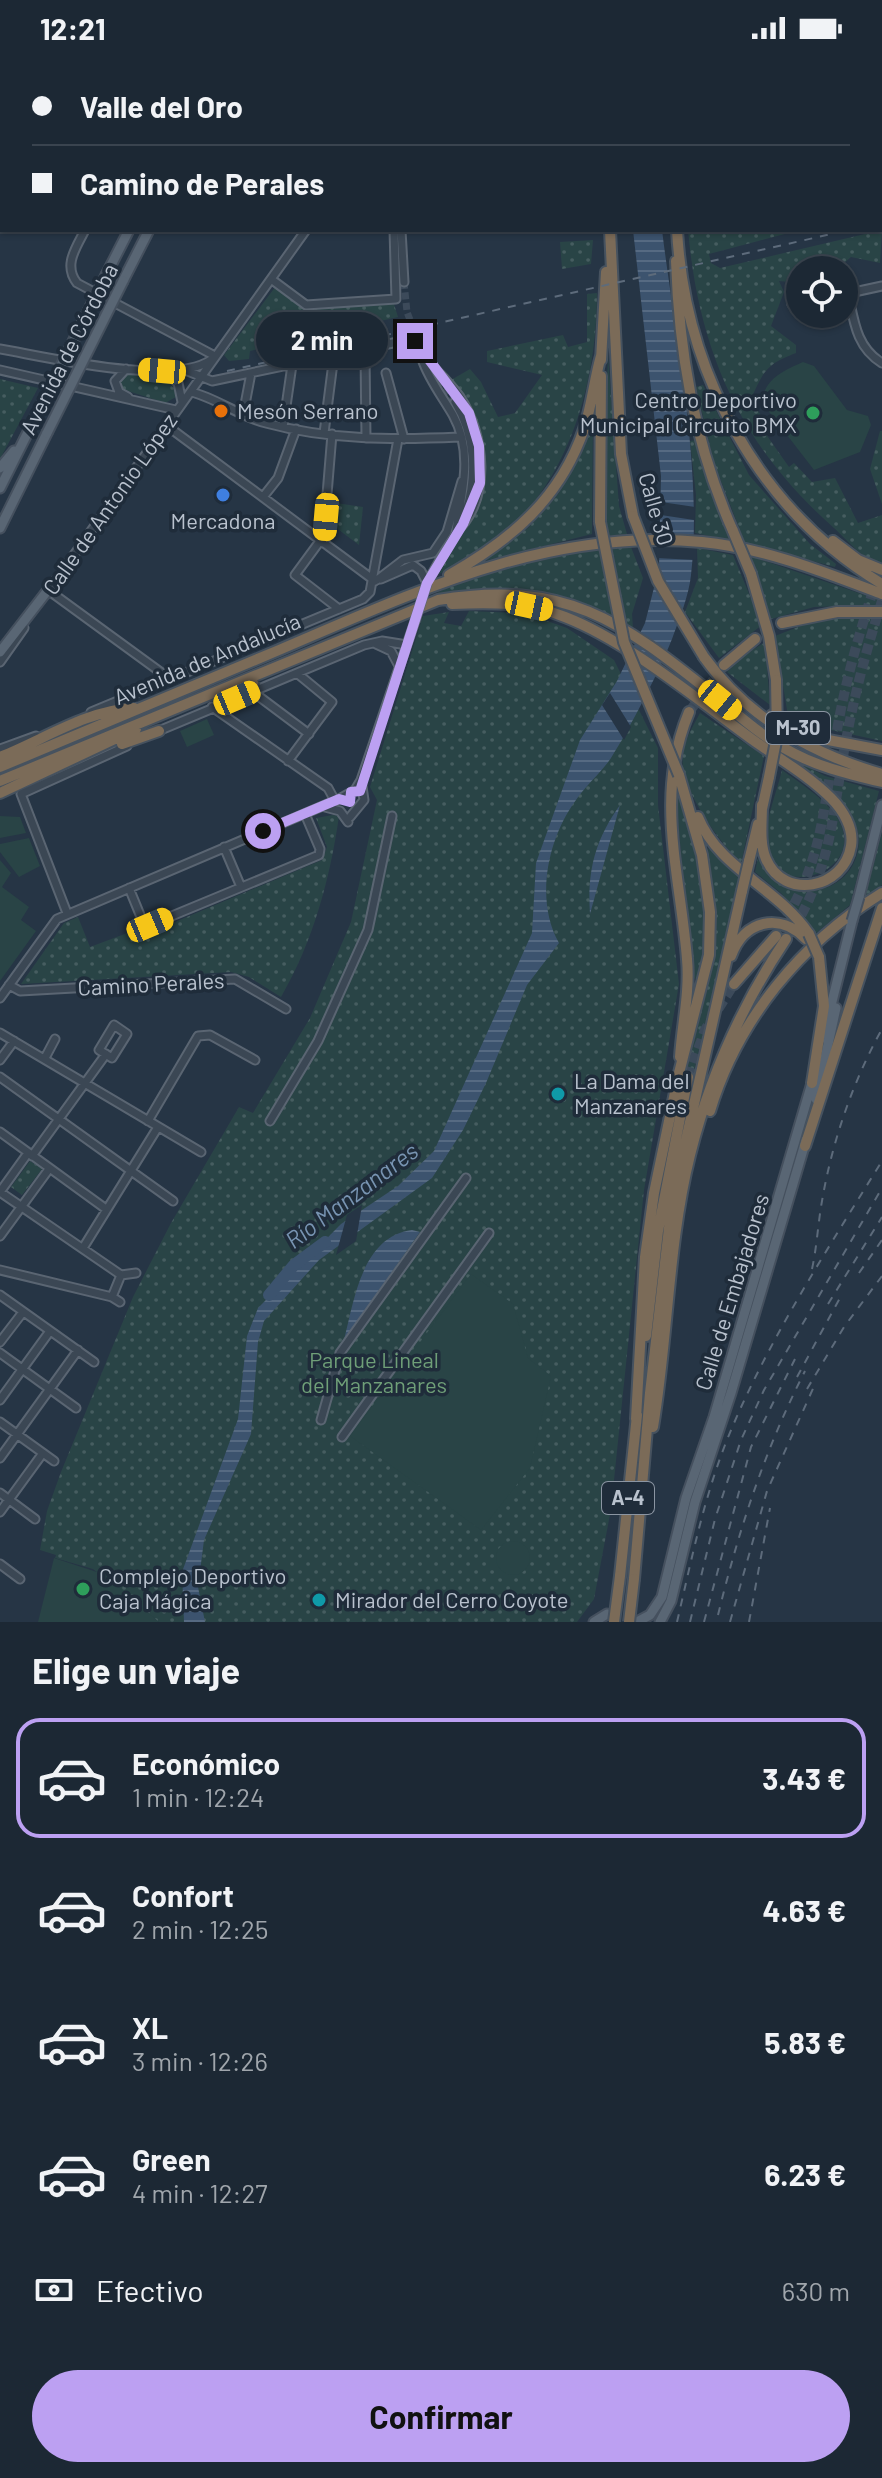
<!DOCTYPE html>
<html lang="es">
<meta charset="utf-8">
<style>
:root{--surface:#1c2834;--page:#293440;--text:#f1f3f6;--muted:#a0a6ac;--line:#3a444f;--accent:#bca0f2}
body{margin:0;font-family:Barlow,sans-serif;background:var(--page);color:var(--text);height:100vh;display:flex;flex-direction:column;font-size:30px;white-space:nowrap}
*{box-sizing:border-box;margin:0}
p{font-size:26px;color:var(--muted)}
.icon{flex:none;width:44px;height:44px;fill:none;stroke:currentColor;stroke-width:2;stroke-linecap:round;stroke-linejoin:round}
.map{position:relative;height:1566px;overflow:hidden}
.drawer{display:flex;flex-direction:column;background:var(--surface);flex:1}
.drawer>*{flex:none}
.guide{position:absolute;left:0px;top:0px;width:882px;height:176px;box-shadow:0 2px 6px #0004,0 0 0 2px var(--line);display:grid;align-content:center;height:176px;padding:0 32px;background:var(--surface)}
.tools{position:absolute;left:786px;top:200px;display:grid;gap:16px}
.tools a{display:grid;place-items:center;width:72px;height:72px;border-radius:50%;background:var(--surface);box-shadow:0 2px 6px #0004,0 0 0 2px var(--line);font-size:40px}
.end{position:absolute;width:36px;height:36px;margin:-18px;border:10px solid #bca0f2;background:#111;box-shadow:0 0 0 4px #111}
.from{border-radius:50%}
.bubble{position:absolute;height:56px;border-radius:28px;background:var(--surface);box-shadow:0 2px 6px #0004,0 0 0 2px var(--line);font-size:26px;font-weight:700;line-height:56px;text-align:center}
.car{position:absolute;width:24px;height:48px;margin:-24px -12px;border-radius:10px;box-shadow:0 0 6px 2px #0007;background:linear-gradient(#f5c518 24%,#345 0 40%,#f5c518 0 76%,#345 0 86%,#f5c518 0)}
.guide b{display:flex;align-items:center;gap:28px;height:76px;font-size:30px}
.guide b+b{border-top:2px solid var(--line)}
.guide i{width:20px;height:20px;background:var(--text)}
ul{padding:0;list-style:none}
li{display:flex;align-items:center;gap:24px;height:120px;margin:0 16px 12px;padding:0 16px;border:4px solid transparent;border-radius:24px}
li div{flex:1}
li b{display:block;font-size:30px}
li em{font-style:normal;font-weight:700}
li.current{border-color:var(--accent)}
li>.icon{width:72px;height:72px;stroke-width:1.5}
h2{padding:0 32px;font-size:36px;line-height:96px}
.pay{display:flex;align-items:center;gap:20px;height:88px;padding:0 32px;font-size:30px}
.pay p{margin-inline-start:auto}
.action{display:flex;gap:16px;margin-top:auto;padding:16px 32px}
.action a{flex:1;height:92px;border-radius:48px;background:var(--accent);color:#111;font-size:32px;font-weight:700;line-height:92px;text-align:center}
.status{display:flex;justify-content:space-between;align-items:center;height:56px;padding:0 40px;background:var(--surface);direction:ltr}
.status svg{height:22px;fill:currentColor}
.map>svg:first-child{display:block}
.grass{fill:url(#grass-dots)}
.garden{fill:#294446}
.water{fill:url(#water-rules)}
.pier{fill:#263545}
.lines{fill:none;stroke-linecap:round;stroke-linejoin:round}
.river{stroke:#3c536e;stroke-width:12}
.minor-tunnel{stroke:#3c4a5a;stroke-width:7;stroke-dasharray:7 3.5;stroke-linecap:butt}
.highway-tunnel{stroke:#3c4a5a;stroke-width:10;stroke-dasharray:10 5;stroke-linecap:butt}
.minor-casing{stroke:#5a6572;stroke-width:11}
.major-casing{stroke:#45505e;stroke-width:13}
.highway-casing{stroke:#46525f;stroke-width:14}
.minor{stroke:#3b4754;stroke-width:7}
.major{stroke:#596674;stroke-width:9}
.highway{stroke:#7b6b58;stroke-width:10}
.rail{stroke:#5d6b7b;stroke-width:2;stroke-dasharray:8 8;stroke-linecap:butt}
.minor-bridge-casing{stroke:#5a6572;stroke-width:11;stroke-linecap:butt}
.major-bridge-casing{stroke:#45505e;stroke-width:13;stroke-linecap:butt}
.highway-bridge-casing{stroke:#46525f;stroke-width:14;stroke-linecap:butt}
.minor-bridge{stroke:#3b4754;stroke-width:7}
.major-bridge{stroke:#596674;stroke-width:9}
.highway-bridge{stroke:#7b6b58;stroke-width:10}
.route{stroke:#bca0f2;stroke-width:10}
.food-dot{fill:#e8710a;stroke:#1f2c3a;stroke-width:3}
.leisure-dot{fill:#2e9e5b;stroke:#1f2c3a;stroke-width:3}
.shop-dot{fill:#3f7fe0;stroke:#1f2c3a;stroke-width:3}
.culture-dot{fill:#0f9aa8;stroke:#1f2c3a;stroke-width:3}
.labels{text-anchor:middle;stroke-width:7;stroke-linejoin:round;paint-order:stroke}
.shield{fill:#1f2c3a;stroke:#8b95a2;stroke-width:2}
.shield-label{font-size:20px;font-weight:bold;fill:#b9c2ce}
.street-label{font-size:22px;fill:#b9c2ce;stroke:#1f2c3a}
.poi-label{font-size:22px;fill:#b9c2ce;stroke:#1f2c3a;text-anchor:start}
.park-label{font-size:22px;fill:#6f9f78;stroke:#1f2c3a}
.water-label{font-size:24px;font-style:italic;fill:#7894b2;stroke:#1f2c3a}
</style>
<div class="status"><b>12:21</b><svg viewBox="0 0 49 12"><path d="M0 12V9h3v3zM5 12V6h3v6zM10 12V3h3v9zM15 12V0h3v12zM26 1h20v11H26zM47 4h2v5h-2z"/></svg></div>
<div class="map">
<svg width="882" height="1566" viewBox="0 0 882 1566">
<defs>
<pattern id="grass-dots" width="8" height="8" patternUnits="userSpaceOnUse" patternTransform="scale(2)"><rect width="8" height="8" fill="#294446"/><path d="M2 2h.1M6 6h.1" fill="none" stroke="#465d60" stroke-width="1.8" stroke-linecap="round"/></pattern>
<pattern id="water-rules" width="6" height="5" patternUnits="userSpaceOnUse" patternTransform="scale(2)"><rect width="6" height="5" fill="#3c536e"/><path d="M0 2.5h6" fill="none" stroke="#566a82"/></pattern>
</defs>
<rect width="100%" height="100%" fill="#263545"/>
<path class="grass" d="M688,174H800L709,198L711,207L720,212L882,174L880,207L851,201L836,214H800V227L779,225L784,236L771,270L796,289V297C767,308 764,314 751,343L763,363L758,367L789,411L794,407L812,426L835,422L858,467L882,459V508C864,505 847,484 834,472C741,390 699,297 688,174Z
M593,184L591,208L562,213L560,186Z
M276,230L305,253L393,245L398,261L250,295L249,303L229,305L224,299Z
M597,237C597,330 567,435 487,491C472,501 455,509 439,518C481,442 511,402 451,324L470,313L481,326L498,361L515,357L542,319L487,306V295L563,279L568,291L587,286V238Z
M608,299L619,450L627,478L608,480L603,453Z
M127,317L161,319L175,333L176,341L165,347L119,332V322Z
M0,323L38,332L0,403Z
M703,329L749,419L810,488L836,508L835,511L745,487L714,407L696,331Z
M593,365L592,478L484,505L529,471L559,437Z
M880,375H882V448L870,413Z
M696,384L729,484L695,477L696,439L690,385Z
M329,446L363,451L359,489L327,465Z
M631,491L643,522L632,558L633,572C565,532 512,533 435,538C494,507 565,495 631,491Z
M697,492L733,499L762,569L719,602L685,556L698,522Z
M750,500L882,545V549L814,551L771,563Z
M469,555L517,557L539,562L567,572L614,604L658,692V749L679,928L644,1134L611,1453L594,1543L577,1566H159L93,1513L55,1502L56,1499L40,1494L47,1455L61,1416L133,1241L171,1167L239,1051L253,1057L310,962L351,866L377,744L370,731L423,560L449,556L444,567L461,570Z
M856,561L882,563V685L817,671L788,660L775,580L816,564Z
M765,586L770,649L727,616L746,598Z
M700,657L764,700L741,808C720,786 677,730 683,698C685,683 693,670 700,657Z
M802,708L825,720L879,735L850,849L815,878L781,837L755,816L758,802C799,870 881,821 853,762C843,739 820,725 800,711Z
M782,714C800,727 820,740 834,757C878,816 767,851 766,786C765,763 777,736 782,714Z
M675,730C695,783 720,868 698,923L692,922Z
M333,759L339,760C330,823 313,886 281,941L249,921L231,916L21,928L64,867L78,861L90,891L138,873L149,877L322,804L327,791L316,762Z
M882,777V829L865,840Z
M708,792L740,822L693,1019L686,1018L716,892Z
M30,1105L42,1113L22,1139L11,1131Z"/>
<path class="garden" d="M803,306L814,310L847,354L868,360L871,369L860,396L814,414L763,348C761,324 785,314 803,306Z
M207,663L214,679L187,691L180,675Z
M0,760L20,761L26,777L0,782Z
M29,782L40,810L19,821L0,796V788Z
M0,804L11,817L2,831L29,851L21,864L36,875L0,925Z
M471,1218L513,1248L528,1302L551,1320L530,1412L481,1474L350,1380Z
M496 1502a17 17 0 1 1 34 0a17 17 0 1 1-34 0Z
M54,1502L103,1518L159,1566H38Z"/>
<path class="water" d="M633,174H662C675,280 703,414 691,519C689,539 679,564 672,583C658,618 631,670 611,702C601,717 586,729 576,744C547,783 535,845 559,887L527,929L486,1027L463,1074L432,1122L319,1204L264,1265L258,1286L251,1378L204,1484L198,1531L205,1566H184L182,1516L238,1363L247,1280L258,1252L341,1168L398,1130L434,1095L532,877L536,807L580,684L617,625L645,567L659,512L661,420Z
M620,749L590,858C587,815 595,784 620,749Z
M412,1174L420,1176L344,1284C354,1245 362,1180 412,1174Z"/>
<path class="pier" d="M661,446L695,451L694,464L661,459Z
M657,477L697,479L696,504L656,502Z
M610,637L631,671L624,684L602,649Z
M362,1149L356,1185L336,1199L347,1159Z"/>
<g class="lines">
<path class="river" d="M269,1239L294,1209L325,1186"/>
<path class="minor-tunnel" d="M404,226L407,256L420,290
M434,314L455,346"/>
<path class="highway-tunnel" d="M689,656L723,611
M794,872C831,809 832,763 844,695C853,644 866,594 882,545
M779,874C820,810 822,765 834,693C842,637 858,580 876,526
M688,1021L705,974L734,928"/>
<defs>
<path id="minor" d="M171,0L172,2
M246,0L249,2
M258,0L261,2
M531,0V2
M702,0L703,2
M842,0L845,2
M5,2L6,0
M39,2L41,0
M428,2L429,0
M724,2L725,0
M822,2L824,0
M0,27H2
M880,38L882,32
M0,59L2,56
M0,121L2,120
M0,140L2,139
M85,174C76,192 63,209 77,227L215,300
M401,174L404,226
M271,223L306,249L396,243L394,174
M848,237C854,265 856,291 882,307
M845,238L882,230
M800,239L792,248L800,258
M0,293C47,301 172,331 211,304
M422,303C429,324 442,340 453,359C473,395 463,433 456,474
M126,313L115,325L119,336L128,341
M0,314L176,354
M185,314L212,325L412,283C420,290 423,301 430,308C441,319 451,328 460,341C485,379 492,442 456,476
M164,316L178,327L182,346
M386,317L404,383
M191,336C217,342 240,361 266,367C328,384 395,384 459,381
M455,346C475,379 477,419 466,455
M243,359L251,317
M283,371L292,309
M162,374L174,375L375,525
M324,377L334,299
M366,382L365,297L370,289
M263,441L278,422L296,373
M320,485L295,519L339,553
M323,487L332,378
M381,523L413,509L421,515L427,527
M377,524L403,504L433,497L447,476L462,425
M427,527L457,474
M48,534L170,623
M46,538L306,174
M376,588L391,595L399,610
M0,606L24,572
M253,636L309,678
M212,651L328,732L335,745
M91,656L363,543L370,536L398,383
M156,676L364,589L382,585L407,589
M0,693L36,680
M288,705L332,646L298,618
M325,751L340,755L348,766
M350,761L364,744L361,724L415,565
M224,791L241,831
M129,832L143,866L150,869L319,799L320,793L305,758
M67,857L21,738L127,690
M9,929L20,935L235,923L286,953
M0,942L57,863L339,743L355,734L361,724
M114,969L127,978L112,1002L99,994Z
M0,977L201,1096
M45,1002L55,983
M0,1004L14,985
M0,1021L173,1145
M148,1065L198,980L210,979L255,1004
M270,1065L318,985L368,874L392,760
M0,1076L106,1153
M32,1100L106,998
M0,1136L121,1219
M0,1136L28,1097
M0,1180L49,1113
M83,1192L158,1071
M0,1214L112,1241L120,1246
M0,1239L94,1306
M112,1241L121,1219L136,1217
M0,1286L23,1256
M0,1297L76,1352
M0,1344L50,1275
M321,1364L340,1297L466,1122
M0,1366L54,1405
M342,1381L489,1177
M0,1402L78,1294
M0,1437L35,1463
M0,1456L43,1397
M0,1508L20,1523"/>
<path id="major" d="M216,2L217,0
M235,2L236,0
M107,217L129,174
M123,225L149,174
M0,412L14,395
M0,432L32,368
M0,472L47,377
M0,596L48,534
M859,841L882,749
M823,982L852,865
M816,1043L836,952
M594,1566L607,1558
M637,1566L650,1559L662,1541L686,1442L714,1361L814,1020
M660,1566L671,1545L695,1446L731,1337L806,1084"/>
<path id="highway" d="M601,0V2
M611,0L612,2
M667,2L668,0
M610,174L621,398L633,460
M677,174C685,317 758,453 882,528
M676,205C679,298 695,390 733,475
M601,304L606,216
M600,466L601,320
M833,485L858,504L882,514
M751,518L769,580L776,624
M449,519C511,484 560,443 584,373C592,349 594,324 601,300
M452,548C491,546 528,546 565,561C627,585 698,644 753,684C778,702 808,719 831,742C843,754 854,772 851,790C844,833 784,845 766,803C759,787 762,766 762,749
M782,567L837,556H882
M704,601C747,661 812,698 882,718
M724,609L755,583
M220,647L253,627
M772,659L828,684L882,694
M122,688L159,675
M0,701C43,684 87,654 134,652
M0,711C93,672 186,633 279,594C415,536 550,471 702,486C764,492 824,516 882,538
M0,725L438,544C565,523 620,564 715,640C737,658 759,678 784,692C814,710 848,718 882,726
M0,737L136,673
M762,753L769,721
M698,761C719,813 778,832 809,878
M749,805L758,768
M731,900C744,864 780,856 806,883
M734,928L776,880
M680,1001C682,969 690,936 687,903C680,816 654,740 689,656
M812,1027L824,950L819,901
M710,1055C738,963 801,887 882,837
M805,1090L882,852
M646,1280L658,1175L688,1021
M636,1363L645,1201L654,1137L679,1017L709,899L710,856L702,799L679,719
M653,1371C668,1282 668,1187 690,1099C709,1023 742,949 786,883
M620,1520L637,1359
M634,1523L650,1337L672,1146L742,835"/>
</defs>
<use href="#minor" class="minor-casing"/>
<use href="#major" class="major-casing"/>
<use href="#highway" class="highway-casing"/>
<use href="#minor" class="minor"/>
<use href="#major" class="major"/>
<use href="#highway" class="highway"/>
<path class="rail" d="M880,167H882
M227,315L849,174
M812,1213C817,1190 818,1167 822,1145C832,1086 853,1025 882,973
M859,1217L882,1184
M828,1248L882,1161
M797,1321L841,1240
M807,1333L844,1271L882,1220
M718,1559C739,1473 765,1393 805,1315
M677,1566C691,1506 703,1446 725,1389C763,1292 827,1194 882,1105
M690,1566L715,1463L741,1384L764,1334L882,1132
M704,1566L751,1391L795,1303
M730,1566L767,1435L816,1326
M749,1566L770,1452"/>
<defs>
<path id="minor-bridge" d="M415,565L427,527"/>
<path id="major-bridge" d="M32,368L107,217
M47,377L123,225
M852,865L859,841"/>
<path id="highway-bridge" d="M633,460L658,525L704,601
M600,466L624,586L679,719
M733,475L751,518
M769,721L777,680L776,624
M742,835L749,805
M809,878L819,901
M614,1566L620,1520
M629,1566L634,1523"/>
</defs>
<use href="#minor-bridge" class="minor-bridge-casing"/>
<use href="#major-bridge" class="major-bridge-casing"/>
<use href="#highway-bridge" class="highway-bridge-casing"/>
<use href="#minor-bridge" class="minor-bridge"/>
<use href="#major-bridge" class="major-bridge"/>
<use href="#highway-bridge" class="highway-bridge"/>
</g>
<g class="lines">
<path class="route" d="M263,775L339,743L350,746L351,736L360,735L427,527L463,468L480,427L479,390L469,357L415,285"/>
</g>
<circle class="food-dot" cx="221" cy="355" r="8"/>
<g class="leisure-dot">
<circle cx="813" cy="357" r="8"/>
<circle cx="83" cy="1533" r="8"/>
</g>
<circle class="shop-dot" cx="223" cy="439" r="8"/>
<g class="culture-dot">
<circle cx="558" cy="1038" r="8"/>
<circle cx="319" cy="1544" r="8"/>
</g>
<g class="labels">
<g class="shield">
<rect x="766" y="656" width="64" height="32" rx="6"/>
<rect x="602" y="1426" width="52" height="32" rx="6"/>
</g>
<g class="shield-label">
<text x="798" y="679">M-30</text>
<text x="628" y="1449">A-4</text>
</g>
<g class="street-label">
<text transform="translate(69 293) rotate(-63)" y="8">Avenida de Córdoba</text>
<text transform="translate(110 448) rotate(-55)" y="8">Calle de Antonio López</text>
<text transform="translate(656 453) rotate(74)" y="8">Calle 30</text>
<text transform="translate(207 603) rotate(-23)" y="8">Avenida de Andalucía</text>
<text transform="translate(151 928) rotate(-3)" y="8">Camino Perales</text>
<text transform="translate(732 1236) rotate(-73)" y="8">Calle de Embajadores</text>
</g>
<g class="poi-label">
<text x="797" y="352" text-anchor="end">Centro Deportivo<tspan x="797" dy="25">Municipal Circuito BMX</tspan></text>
<text x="237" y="363">Mesón Serrano</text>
<text x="223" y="473" text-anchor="middle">Mercadona</text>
<text x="574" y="1033">La Dama del<tspan x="574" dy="25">Manzanares</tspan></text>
<text x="99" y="1528">Complejo Deportivo<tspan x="99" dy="25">Caja Mágica</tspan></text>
<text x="335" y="1552">Mirador del Cerro Coyote</text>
</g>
<g class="park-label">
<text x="374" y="1312">Parque Lineal<tspan x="374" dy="25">del Manzanares</tspan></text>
</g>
<g class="water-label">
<text transform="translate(352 1140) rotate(-37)" y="8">Río Manzanares</text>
</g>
</g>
</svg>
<div class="tools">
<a><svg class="icon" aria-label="locate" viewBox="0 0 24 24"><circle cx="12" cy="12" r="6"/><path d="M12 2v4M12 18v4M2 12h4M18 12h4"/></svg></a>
</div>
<i class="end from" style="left:263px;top:775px"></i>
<i class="end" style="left:415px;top:285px"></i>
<div class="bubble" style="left:256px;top:256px;width:132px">2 min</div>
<i class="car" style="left:162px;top:315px;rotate:275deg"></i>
<i class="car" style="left:326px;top:461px;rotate:185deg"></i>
<i class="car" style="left:529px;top:550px;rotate:102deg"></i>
<i class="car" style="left:237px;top:642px;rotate:67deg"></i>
<i class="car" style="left:720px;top:644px;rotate:129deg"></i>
<i class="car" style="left:150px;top:869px;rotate:67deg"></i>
<div class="guide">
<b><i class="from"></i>Valle del Oro</b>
<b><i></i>Camino de Perales</b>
</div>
</div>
<section class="drawer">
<h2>Elige un viaje</h2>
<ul>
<li class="current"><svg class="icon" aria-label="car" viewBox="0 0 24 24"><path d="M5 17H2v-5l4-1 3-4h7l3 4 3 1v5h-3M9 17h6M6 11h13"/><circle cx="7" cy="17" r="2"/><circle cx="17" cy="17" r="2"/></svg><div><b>Económico</b><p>1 min · 12:24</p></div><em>3.43 €</em></li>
<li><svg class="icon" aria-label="car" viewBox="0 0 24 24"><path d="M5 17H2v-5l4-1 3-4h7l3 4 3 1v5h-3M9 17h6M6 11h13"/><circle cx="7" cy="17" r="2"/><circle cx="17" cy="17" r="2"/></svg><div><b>Confort</b><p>2 min · 12:25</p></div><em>4.63 €</em></li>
<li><svg class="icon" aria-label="car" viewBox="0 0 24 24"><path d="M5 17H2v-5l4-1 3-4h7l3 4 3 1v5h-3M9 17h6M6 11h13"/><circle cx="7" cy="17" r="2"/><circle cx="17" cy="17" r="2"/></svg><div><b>XL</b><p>3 min · 12:26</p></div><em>5.83 €</em></li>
<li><svg class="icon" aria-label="car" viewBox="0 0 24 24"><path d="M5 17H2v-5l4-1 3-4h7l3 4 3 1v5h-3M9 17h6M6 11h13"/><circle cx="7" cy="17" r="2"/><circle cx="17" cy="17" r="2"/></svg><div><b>Green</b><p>4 min · 12:27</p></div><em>6.23 €</em></li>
</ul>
<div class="pay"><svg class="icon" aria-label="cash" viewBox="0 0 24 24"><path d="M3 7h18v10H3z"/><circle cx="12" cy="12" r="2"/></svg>Efectivo<p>630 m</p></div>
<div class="action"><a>Confirmar</a></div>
</section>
